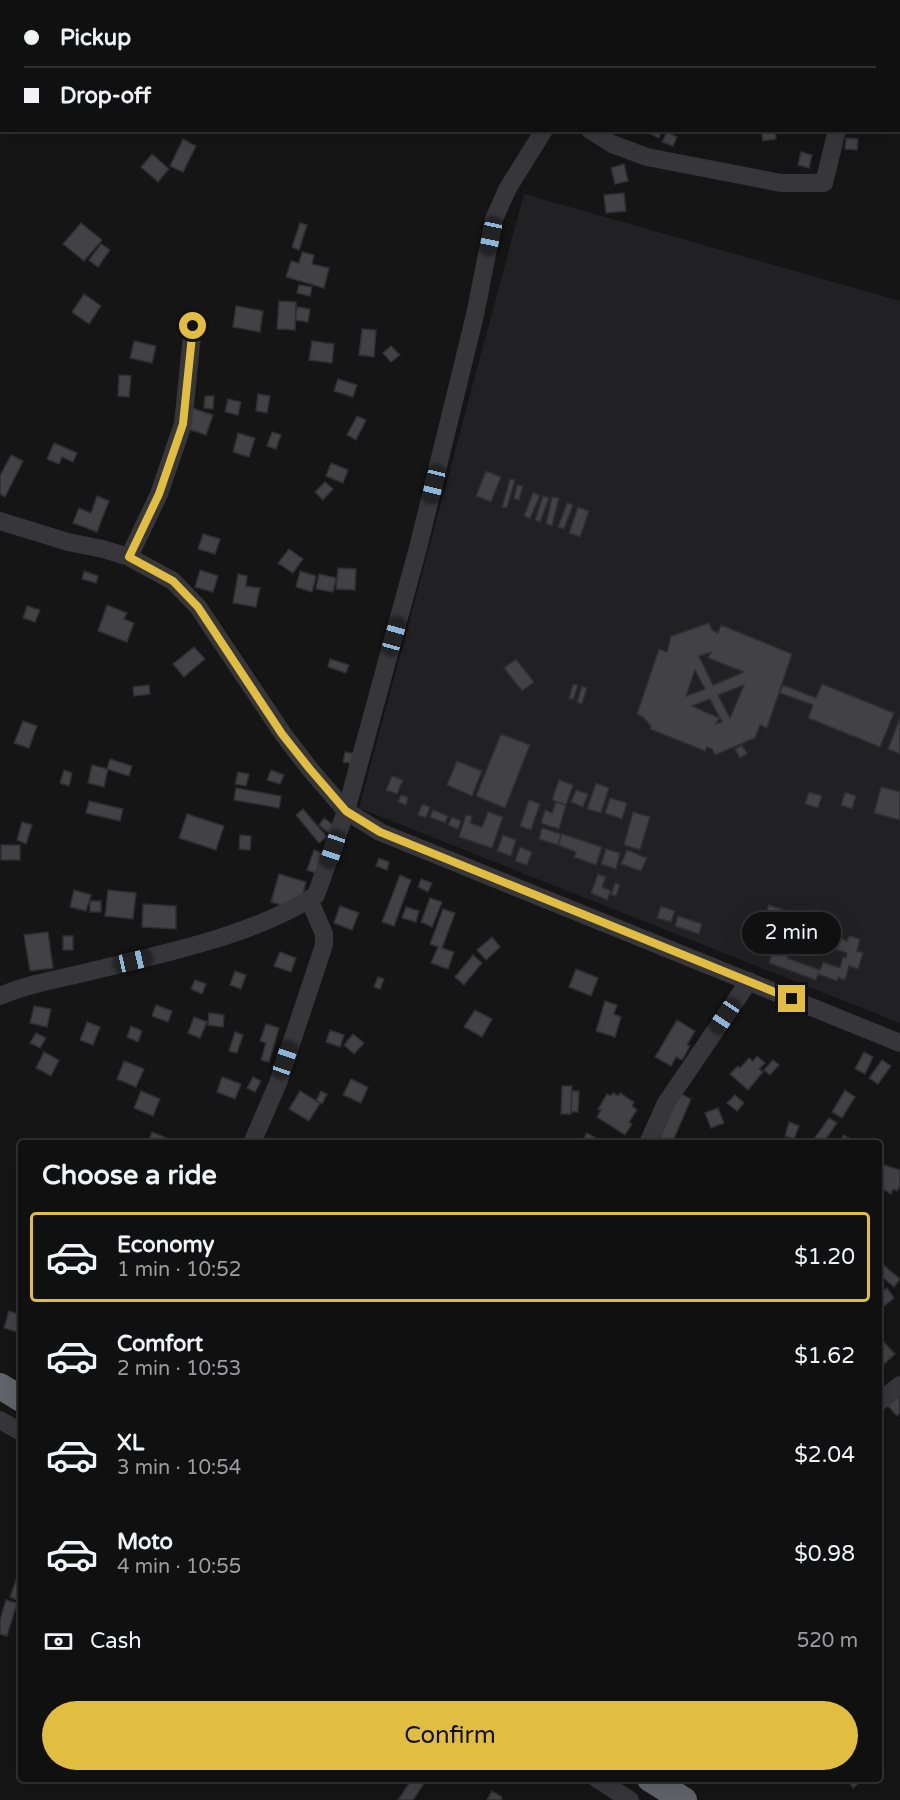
<!DOCTYPE html>
<meta charset="utf-8">
<style>
:root{--surface:#101010;--page:#1e1e1e;--text:#f1f3f6;--muted:#9c9d9f;--line:#303030;--accent:#e1be42}
body{margin:0;font-family:"Varela Round",sans-serif;background:var(--page);color:var(--text);height:100vh;display:flex;flex-direction:column;font-size:22px;white-space:nowrap}
*{box-sizing:border-box;margin:0}
p{font-size:20px;color:var(--muted)}
.icon{flex:none;width:33px;height:33px;fill:none;stroke:currentColor;stroke-width:2;stroke-linecap:round;stroke-linejoin:round}
.map{position:relative;flex:1;overflow:hidden}
.details{position:absolute;left:18px;top:1140px;width:864px;height:642px;display:flex;flex-direction:column;background:var(--surface);border-radius:6px;box-shadow:0 6px 24px #0002,0 0 0 2px var(--line)}
.details>*{flex:none}
.guide{position:absolute;left:0px;top:0px;width:900px;height:132px;box-shadow:0 6px 24px #0002,0 0 0 2px var(--line);display:grid;align-content:center;height:132px;padding:0 24px;background:var(--surface)}
.end{position:absolute;width:27px;height:27px;margin:-14px;border:8px solid #e1be42;background:#111;box-shadow:0 0 0 3px #111}
.from{border-radius:50%}
.bubble{position:absolute;height:42px;border-radius:21px;background:var(--surface);box-shadow:0 6px 24px #0002,0 0 0 2px var(--line);font-size:20px;font-weight:600;line-height:42px;text-align:center}
.car{position:absolute;width:18px;height:36px;margin:-18px -9px;border-radius:8px;box-shadow:0 0 4px 2px #0007;background:linear-gradient(#222 24%,#8ab4d8 0 40%,#222 0 76%,#8ab4d8 0 86%,#222 0)}
.guide b{display:flex;align-items:center;gap:21px;height:57px;font-size:22px}
.guide b+b{border-top:2px solid var(--line)}
.guide i{width:15px;height:15px;background:var(--text)}
ul{padding:0;list-style:none}
li{display:flex;align-items:center;gap:18px;height:90px;margin:0 12px 9px;padding:0 12px;border:3px solid transparent;border-radius:6px}
li div{flex:1}
li b{display:block;font-size:22px}
li em{font-style:normal;font-weight:600}
li.current{border-color:var(--accent)}
li>.icon{width:54px;height:54px;stroke-width:1.5}
h2{padding:0 24px;font-size:27px;line-height:72px}
.pay{display:flex;align-items:center;gap:15px;height:66px;padding:0 24px;font-size:22px}
.pay p{margin-inline-start:auto}
.cta{display:flex;gap:12px;margin-top:auto;padding:12px 24px}
.cta a{flex:1;height:69px;border-radius:36px;background:var(--accent);color:#111;font-size:24px;font-weight:600;line-height:69px;text-align:center}
.map>svg:first-child{display:block}
.built{fill:#212123}
.building{fill:#424246;stroke:#2f2f32;stroke-width:1.5;fill-rule:evenodd}
.lines{fill:none;stroke-linecap:round;stroke-linejoin:round}
.minor{stroke:#36363b;stroke-width:18}
.highway{stroke:#63646b;stroke-width:26}
.route{stroke:#e1be42;stroke-width:8}
</style>
<div class="map">
<svg width="900" height="1800" viewBox="0 0 900 1800">
<rect width="100%" height="100%" fill="#151516"/>
<path class="built" d="M524,194L900,301V1023L359,808Z"/>
<path class="building" d="M643,130H662L659,138Z
M761,130H775L776,139L763,141Z
M667,132L677,137L673,146L662,142Z
M846,138L858,139L857,150L845,149Z
M183,139L196,146L183,172L170,166Z
M801,152L812,155L809,168L798,165Z
M152,154L169,169L158,182L141,167Z
M624,164L628,181L615,184L611,168Z
M624,193L626,211L606,213L604,195Z
M81,223L102,240L84,261L63,244Z
M300,223L307,225L299,250L292,247Z
M101,244L110,250L98,267L89,260Z
M302,252L314,255L312,264L329,268L324,288L286,277L291,261L299,263Z
M299,285L312,287L310,296L297,293Z
M84,294L101,306L89,324L72,312Z
M279,301L296,302L295,330L277,329Z
M236,306L263,311L260,332L233,327Z
M297,307L310,309L308,322L295,320Z
M362,329L376,330L374,357L359,355Z
M134,341L156,346L152,363L130,358Z
M312,341L334,344L332,363L309,360Z
M391,346L400,355L391,362L383,353Z
M119,375L131,376L129,397L118,396Z
M338,379L357,385L353,397L334,391Z
M258,394L270,396L267,413L256,411Z
M205,396H214L213,409L204,408Z
M228,399L241,402L238,415L225,412Z
M192,408L213,415L206,435L185,428Z
M357,416L366,420L356,440L347,435Z
M272,432L281,435L276,449L267,446Z
M238,433L255,438L249,457L233,452Z
M54,443L77,453L73,462L62,457L59,464L47,459Z
M11,455L23,461L5,497L0,494V476Z
M331,463L348,470L343,483L326,476Z
M486,471L501,477L491,502L476,496Z
M510,479L515,480L507,508L502,507Z
M325,482L333,489L323,500L315,492Z
M517,485L523,486L519,500L514,499Z
M533,493L540,495L530,519L524,516Z
M97,496L109,501L97,532L73,523L79,508L91,513Z
M543,496L549,498L540,522L535,520Z
M552,497L559,498L552,526L546,524Z
M567,503L573,505L564,529L558,527Z
M578,507L589,511L580,537L569,533Z
M203,534L220,539L215,554L198,549Z
M289,549L303,559L293,573L278,563Z
M338,568L356,569L355,590L336,589Z
M200,570L218,576L213,592L195,587Z
M84,571L98,576L96,583L82,579Z
M300,571L316,576L312,592L296,587Z
M238,574L247,576L246,586L260,588L256,607L233,603Z
M319,574L336,578L333,592L316,589Z
M107,605L127,613L124,619L134,623L127,642L98,631Z
M27,606L40,610L35,622L23,618Z
M709,623L712,630L718,633L721,625L792,654L767,728L760,725L755,738L715,755L712,749L707,747L705,751L650,729L651,726L643,717L637,714L659,649L667,652L671,636ZM711,652L708,658L744,672L713,685L699,656ZM695,670L705,689L686,696ZM744,685L730,718L718,695ZM710,699L722,722L716,724L719,718L692,706Z
M194,647L205,659L184,677L173,664Z
M330,659L349,665L346,673L328,667Z
M516,659L534,682L522,691L504,668Z
M573,684L578,685L573,700L569,698Z
M822,684L894,713L880,747L808,718L813,705L780,693L783,685L816,698Z
M149,685L150,694L134,696L133,687Z
M582,686L587,688L582,704L577,702Z
M900,718V754L888,749Z
M23,721L37,726L29,748L14,743Z
M501,734L530,745L505,808L476,796Z
M742,745L747,754L740,758L735,749Z
M345,752L356,754L354,764L343,762Z
M110,759L132,766L129,776L107,769Z
M457,761L482,771L472,796L447,785Z
M92,765L108,769L104,787L88,783Z
M64,770L72,773L69,786L60,783Z
M271,770L284,775L280,784L267,780Z
M238,772L249,774L246,786L235,784Z
M392,776L403,780L397,794L386,790Z
M559,780L573,785L566,805L552,800Z
M596,783L609,788L601,813L587,809Z
M881,787L900,792V820L874,813Z
M236,788L281,796L279,808L234,800Z
M576,790L588,794L583,807L571,802Z
M809,792L822,796L818,808L805,804Z
M845,792L856,796L852,809L841,805Z
M401,795L408,797L406,805L398,802Z
M610,798L627,803L622,819L605,813Z
M529,800L540,804L531,830L520,826Z
M89,801L123,809L120,821L86,813Z
M556,802L566,805L559,829L541,823L545,810L552,813Z
M422,804L430,807L426,818L418,815Z
M303,809L327,837L319,843L296,815Z
M433,810L448,816L445,823L430,817Z
M488,812L503,817L492,848L459,837L466,815L472,816L470,823L482,827Z
M633,812L650,817L640,850L624,845Z
M187,814L224,826L216,850L179,838Z
M452,817L461,821L458,829L448,825Z
M324,818L337,828L331,835L319,825Z
M22,822L32,825L26,844L17,840Z
M542,828L561,834L558,845L539,839Z
M562,834L602,847L596,865L574,857L576,852L558,845Z
M240,835L251,836L250,850L239,849Z
M503,835L516,840L511,856L497,851Z
M1,845H20V860H1Z
M520,847L532,852L527,865L515,861Z
M606,849L620,853L616,869L601,864Z
M314,850L329,855L321,875L307,870Z
M627,850L647,858L641,871L621,864Z
M379,858L389,862L387,870L376,866Z
M279,874L306,882L301,902L292,908L271,902Z
M598,874L606,877L602,887L611,891L607,900L591,893Z
M400,875L411,880L394,926L382,922Z
M421,879L432,883L428,892L418,887Z
M615,883L620,885L616,896L611,895Z
M74,890L91,895L86,911L70,907Z
M108,890L136,893L133,919L105,916Z
M430,898L442,902L432,927L421,922Z
M90,901H101V912H90Z
M143,904L176,906V929L142,927Z
M769,905L793,913L789,925L777,921L770,938L758,933Z
M340,906L359,913L352,930L334,923Z
M661,906L675,911L671,922L657,918Z
M406,907L419,911L416,922L402,918Z
M443,909L455,913L442,948L454,952L448,969L431,963L438,947L430,944Z
M678,916L702,924L699,934L675,926Z
M48,932L53,968L30,971L24,935Z
M63,936H73V950H63Z
M764,936L792,944L787,958L820,970L823,962L840,968L843,957L846,958L847,953L834,949L839,937L847,941L849,936L860,939L857,951L863,953L858,969L849,966L845,980L838,977L837,981L818,974L816,980L769,963L774,948L762,944Z
M492,937L500,947L486,960L477,950Z
M280,952L296,958L291,972L274,966Z
M473,955L482,963L464,985L455,977Z
M576,969L598,978L591,996L569,987Z
M235,971L246,975L241,989L230,985Z
M378,977L384,979L380,989L374,987Z
M195,980L206,984L202,994L191,989Z
M605,1001L617,1005L614,1014L621,1017L615,1037L596,1031Z
M156,1005L172,1011L168,1022L152,1016Z
M34,1006L51,1009L47,1027L30,1023Z
M475,1010L492,1019L482,1037L464,1027Z
M209,1013L224,1015L223,1027L208,1025Z
M194,1017L207,1022L200,1038L188,1033Z
M677,1020L695,1031L687,1045L690,1046L682,1060L676,1057L671,1066L655,1057Z
M87,1022L100,1027L93,1045L80,1040Z
M266,1024L279,1028L269,1062L261,1060L266,1043L260,1041Z
M131,1026L142,1031L138,1042L127,1037Z
M330,1030L344,1035L340,1047L326,1042Z
M235,1032L243,1035L237,1053L229,1051Z
M36,1033L46,1038L40,1048L30,1043Z
M353,1034L364,1043L354,1054L344,1045Z
M44,1052L59,1060L51,1076L36,1068Z
M864,1052L873,1057L865,1074L855,1069Z
M757,1056L765,1063L759,1069L763,1072L748,1090L730,1074L738,1066L740,1068L749,1058L753,1061Z
M773,1060L779,1065L770,1075L764,1070Z
M882,1060L891,1066L878,1084L869,1078Z
M124,1061L144,1069L136,1087L117,1079Z
M222,1077L241,1084L235,1099L217,1092Z
M253,1077L261,1081L255,1092L247,1088Z
M351,1079L368,1087L361,1103L343,1095Z
M562,1086H572L571,1114H561Z
M845,1090L855,1097L842,1118L832,1112Z
M141,1091L160,1099L153,1116L134,1108Z
M300,1091L320,1103L309,1121L289,1109Z
M321,1091L327,1094L322,1104L316,1101Z
M572,1091H579L578,1112H571Z
M613,1093L618,1096L620,1093L634,1102L632,1106L637,1110L629,1122L632,1124L625,1135L597,1117L601,1110L598,1109L607,1094L611,1096Z
M679,1093L691,1099L672,1143L660,1138Z
M735,1095L744,1103L737,1111L727,1103Z
M718,1108L724,1123L711,1128L705,1113Z
M829,1118L837,1123L823,1143H811Z
M789,1122L799,1126L794,1139L785,1136Z
M152,1132L169,1139L167,1143H148Z
M587,1133L596,1138L593,1143H581Z
M843,1135L853,1140L852,1143H840Z
M884,1165L900,1170V1186L897,1191L893,1189L891,1194L879,1187L881,1180L879,1179V1173Z
M881,1263L900,1279L894,1287L879,1274V1265Z
M887,1288L894,1298L879,1310V1294Z
M9,1311L21,1315V1333L4,1328Z
M879,1337L895,1354L882,1366L879,1363Z
M899,1396L900,1413L897,1416L888,1406Z
M21,1566V1598L20,1601L10,1597Z
M6,1600L17,1603L7,1636L0,1634V1620Z
M412,1779H427L413,1800H398Z
M847,1779H863L853,1788Z
M492,1791L502,1797L501,1800H487Z"/>
<g class="lines">
<path class="minor" d="M582,0V2
M507,2L509,0
M867,2L868,0
M0,124L2,123
M590,130L612,144L647,157L781,183H824L837,130
M0,521L68,542L103,549L129,557L173,581L198,607L283,734L309,768L346,811L380,832L900,1043
M129,557L159,494L183,424L193,325
M0,996C28,984 58,979 88,972C161,954 253,936 316,895L346,811L418,548L475,315L494,219L508,188L544,130
M252,1143L278,1083L324,945V934L309,899
M648,1143L666,1103L749,981
M879,1402L900,1385
M0,1420L21,1432
M597,1779L630,1800"/>
<path class="highway" d="M0,1386L21,1399
M650,1779L684,1800"/>
</g>
<g class="lines">
<path class="route" d="M193,326L183,424L159,494L129,557L173,581L198,607L282,734L309,768L346,811L380,832L792,999"/>
</g>
</svg>
<i class="end from" style="left:193px;top:326px"></i>
<i class="end" style="left:792px;top:999px"></i>
<div class="bubble" style="left:742px;top:912px;width:99px">2 min</div>
<i class="car" style="left:491px;top:236px;rotate:192deg"></i>
<i class="car" style="left:434px;top:484px;rotate:194deg"></i>
<i class="car" style="left:394px;top:636px;rotate:16deg"></i>
<i class="car" style="left:333px;top:849px;rotate:199deg"></i>
<i class="car" style="left:133px;top:961px;rotate:77deg"></i>
<i class="car" style="left:725px;top:1016px;rotate:214deg"></i>
<i class="car" style="left:285px;top:1060px;rotate:19deg"></i>
<div class="guide">
<b><i class="from"></i>Pickup</b>
<b><i></i>Drop-off</b>
</div>
<section class="details">
<h2>Choose a ride</h2>
<ul>
<li class="current"><svg class="icon" aria-label="car" viewBox="0 0 24 24"><path d="M5 17H2v-5l4-1 3-4h7l3 4 3 1v5h-3M9 17h6M6 11h13"/><circle cx="7" cy="17" r="2"/><circle cx="17" cy="17" r="2"/></svg><div><b>Economy</b><p>1 min · 10:52</p></div><em>$1.20</em></li>
<li><svg class="icon" aria-label="car" viewBox="0 0 24 24"><path d="M5 17H2v-5l4-1 3-4h7l3 4 3 1v5h-3M9 17h6M6 11h13"/><circle cx="7" cy="17" r="2"/><circle cx="17" cy="17" r="2"/></svg><div><b>Comfort</b><p>2 min · 10:53</p></div><em>$1.62</em></li>
<li><svg class="icon" aria-label="car" viewBox="0 0 24 24"><path d="M5 17H2v-5l4-1 3-4h7l3 4 3 1v5h-3M9 17h6M6 11h13"/><circle cx="7" cy="17" r="2"/><circle cx="17" cy="17" r="2"/></svg><div><b>XL</b><p>3 min · 10:54</p></div><em>$2.04</em></li>
<li><svg class="icon" aria-label="car" viewBox="0 0 24 24"><path d="M5 17H2v-5l4-1 3-4h7l3 4 3 1v5h-3M9 17h6M6 11h13"/><circle cx="7" cy="17" r="2"/><circle cx="17" cy="17" r="2"/></svg><div><b>Moto</b><p>4 min · 10:55</p></div><em>$0.98</em></li>
</ul>
<div class="pay"><svg class="icon" aria-label="cash" viewBox="0 0 24 24"><path d="M3 7h18v10H3z"/><circle cx="12" cy="12" r="2"/></svg>Cash<p>520 m</p></div>
<div class="cta"><a>Confirm</a></div>
</section>
</div>
